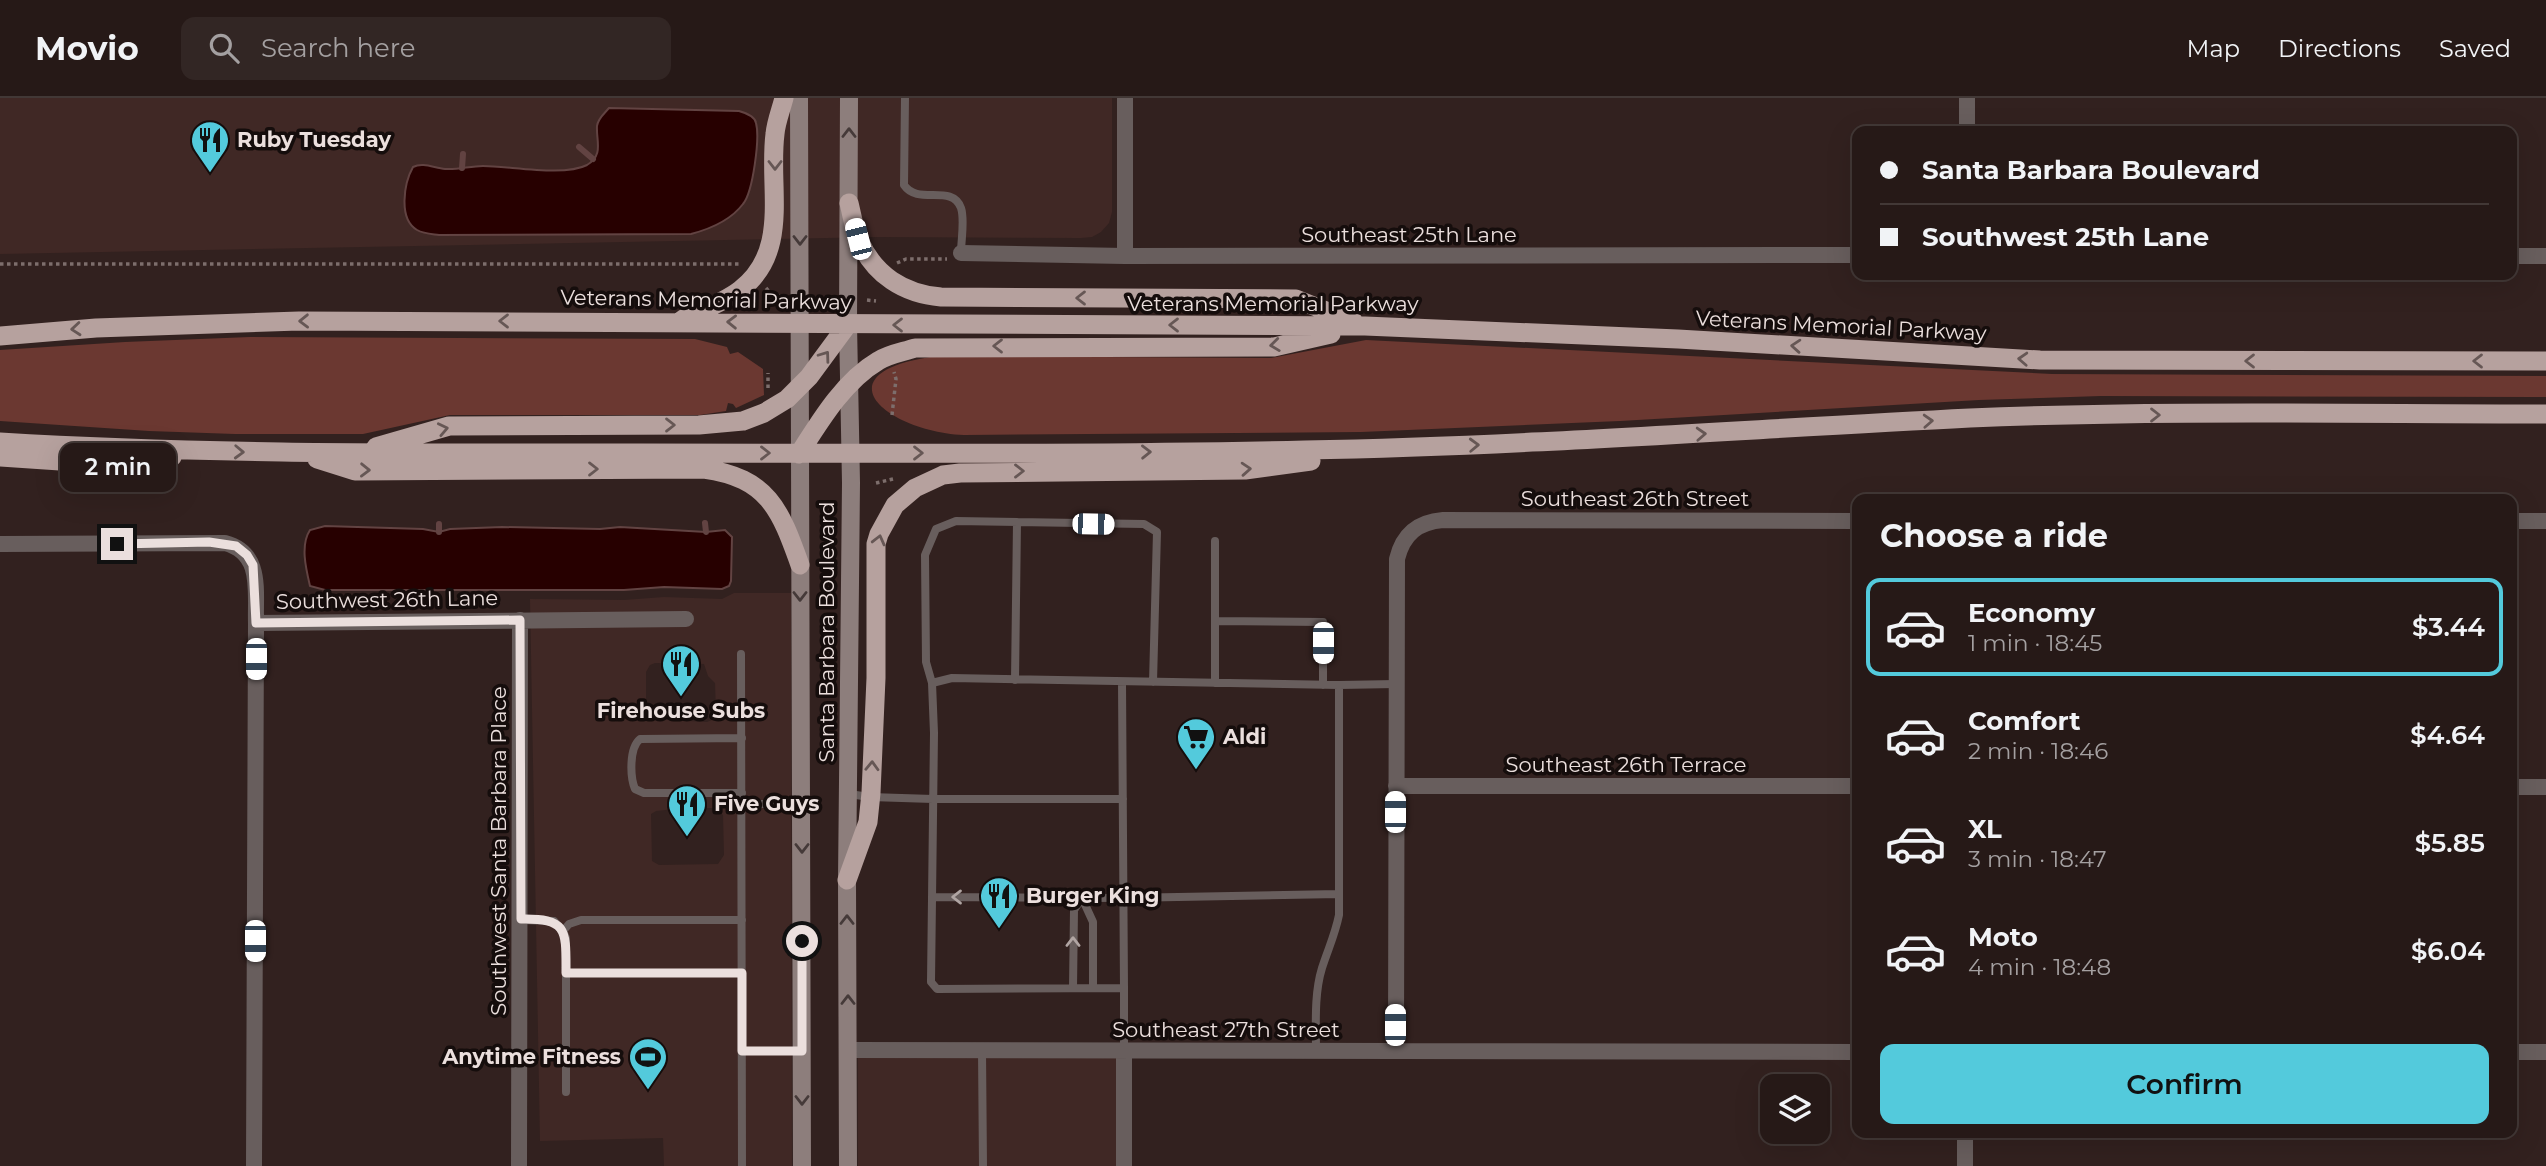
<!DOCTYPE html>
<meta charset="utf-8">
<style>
:root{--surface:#261917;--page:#322624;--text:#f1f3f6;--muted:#a4a0a1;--line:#423836;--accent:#53cadc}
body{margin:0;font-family:Montserrat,sans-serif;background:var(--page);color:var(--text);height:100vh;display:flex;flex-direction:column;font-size:26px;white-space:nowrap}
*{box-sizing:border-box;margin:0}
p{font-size:23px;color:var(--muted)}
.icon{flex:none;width:38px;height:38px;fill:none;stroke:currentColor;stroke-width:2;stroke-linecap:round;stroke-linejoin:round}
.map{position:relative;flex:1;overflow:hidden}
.panel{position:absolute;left:1852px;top:396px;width:665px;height:644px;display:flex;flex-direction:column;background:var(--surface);border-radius:14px;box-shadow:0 7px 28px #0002,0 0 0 2px var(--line)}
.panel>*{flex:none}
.top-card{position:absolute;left:1852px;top:28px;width:665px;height:154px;border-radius:14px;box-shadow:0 7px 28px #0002,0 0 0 2px var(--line);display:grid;align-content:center;height:154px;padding:0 28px;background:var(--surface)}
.controls{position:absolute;left:1760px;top:976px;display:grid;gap:14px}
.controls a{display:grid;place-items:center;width:70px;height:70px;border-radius:14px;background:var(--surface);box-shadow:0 7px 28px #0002,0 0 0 2px var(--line);font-size:35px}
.end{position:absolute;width:32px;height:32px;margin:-16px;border:9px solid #ebdfdd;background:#111;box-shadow:0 0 0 4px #111}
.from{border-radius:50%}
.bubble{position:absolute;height:49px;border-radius:14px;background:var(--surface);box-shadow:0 7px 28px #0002,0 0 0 2px var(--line);font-size:23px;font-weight:600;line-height:49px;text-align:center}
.car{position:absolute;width:21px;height:42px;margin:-21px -10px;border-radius:9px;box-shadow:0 0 5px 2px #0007;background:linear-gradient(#fff 24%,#345 0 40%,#fff 0 76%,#345 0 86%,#fff 0)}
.top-card b{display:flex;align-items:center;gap:24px;height:66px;font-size:26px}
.top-card b+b{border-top:2px solid var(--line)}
.top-card i{width:18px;height:18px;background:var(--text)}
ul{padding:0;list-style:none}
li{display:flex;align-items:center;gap:21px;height:98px;margin:0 14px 10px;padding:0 14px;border:4px solid transparent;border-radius:14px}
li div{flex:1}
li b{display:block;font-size:26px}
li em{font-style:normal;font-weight:600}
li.current{border-color:var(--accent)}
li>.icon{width:63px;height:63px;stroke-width:1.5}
h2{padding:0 28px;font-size:32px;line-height:84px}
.button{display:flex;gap:14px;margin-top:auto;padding:14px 28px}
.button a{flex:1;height:80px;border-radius:14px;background:var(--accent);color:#111;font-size:28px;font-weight:600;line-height:80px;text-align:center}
header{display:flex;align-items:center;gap:42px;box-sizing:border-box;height:98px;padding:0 35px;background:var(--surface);border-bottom:2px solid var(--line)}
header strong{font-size:33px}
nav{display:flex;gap:38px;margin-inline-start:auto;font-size:24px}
.search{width:490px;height:63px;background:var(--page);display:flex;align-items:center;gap:18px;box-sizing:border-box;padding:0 24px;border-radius:14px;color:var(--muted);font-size:26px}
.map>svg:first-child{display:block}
.built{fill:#402825;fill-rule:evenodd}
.green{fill:#6b3831}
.water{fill:#270000;stroke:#624342;stroke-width:2}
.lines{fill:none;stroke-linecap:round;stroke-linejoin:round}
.stream{stroke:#624342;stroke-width:6}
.path{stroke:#7d6e6c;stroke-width:3.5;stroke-dasharray:3.5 3.5;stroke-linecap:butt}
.service{stroke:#685e5d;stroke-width:8}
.minor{stroke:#685e5d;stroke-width:16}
.secondary{stroke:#8d7e7c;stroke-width:18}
.trunk{stroke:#b6a19e;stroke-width:19}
.oneway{stroke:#453a39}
.oneway2{stroke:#665755}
.oneway3{stroke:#b0a5a3}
.route{stroke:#ebdfdd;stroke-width:9}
.labels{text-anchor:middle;stroke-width:7;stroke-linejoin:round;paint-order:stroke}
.poi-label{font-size:21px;font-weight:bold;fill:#ebdfdd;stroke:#150d0c;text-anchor:start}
.street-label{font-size:21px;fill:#ebdfdd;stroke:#150d0c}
</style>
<header>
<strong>Movio</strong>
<div class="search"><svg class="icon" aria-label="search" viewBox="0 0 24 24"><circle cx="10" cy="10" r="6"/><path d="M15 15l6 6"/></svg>Search here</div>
<nav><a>Map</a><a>Directions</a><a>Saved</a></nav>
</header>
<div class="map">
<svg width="2546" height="1068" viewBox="0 0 2546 1068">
<rect width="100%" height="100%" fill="#32211f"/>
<path class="built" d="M0,0H1112V114L1109,125L1101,134L1092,139L1081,140L878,139L0,156Z
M734,495H791L792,1068H664L663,1040L540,1043L530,501L624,502L664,499L722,501ZM655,565L704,566L708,578L715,585L716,614L712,622L707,624L650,621L646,613V574L650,567ZM685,710H715L723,717L724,757L718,766L659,767L652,763L651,716L656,713Z
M858,947L1122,950L1126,1068H858Z"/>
<path class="green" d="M250,239L695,241L727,249L730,256L738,254L763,271L764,297L736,310L733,306L728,305L726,313L700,317H450L363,336H235L149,333L0,323V252L125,244Z
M1366,242L2052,276L2546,278V299L2101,298L1979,302L1620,323L1361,334L964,337C885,333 817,274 937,258L1271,260Z"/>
<path class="water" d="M609,10L739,13C746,15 755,18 756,25C760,40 753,94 743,106C731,122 710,131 691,136L439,137C432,136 424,136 417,132C398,121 404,85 413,69C423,64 434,70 445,71C458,72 470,68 483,68C510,68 564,79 587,67C604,57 596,43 597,28C598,20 604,16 609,10Z
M325,428L423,431L439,434L450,431L502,429L600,431L620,429L706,434L725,432L732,439L731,483L729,488L722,491L664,489L624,492H325L310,488C306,471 300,447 310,432Z"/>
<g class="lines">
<path class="stream" d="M579,49L593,61
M462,70L463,56
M705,425L706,434
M439,426V434"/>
<path class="path" d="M897,165L906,161H947
M0,166H740
M766,190L772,197L782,198
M867,202L876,203
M768,290V275
M892,317L896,281L894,274
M876,385L893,381"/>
<path class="service" d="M905,0L904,87C918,108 952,85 961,110C965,122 961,142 961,155
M1215,443V523
M741,556L742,1068
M1015,582L1017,424
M1122,584L1124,890L937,891L931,884L934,635L932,585L952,580L1339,587V817C1335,837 1328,851 1322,870C1314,896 1316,926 1316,953
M932,585L926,564L925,457L936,431L956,423L1144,426L1157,434L1153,584
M1215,585V523L1323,524V587
M1339,587L1396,586
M742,640L640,641C629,650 630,679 635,691L644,695H742
M849,696L870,699L933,701H1123
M743,706H802
M932,799L1124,800L1339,796
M1082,800L1093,824V890
M521,822L554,823L563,833L566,840V994
M563,833L569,826L581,822H742
M567,875H742
M1073,890L1074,812L1082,800
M1124,890V953
M742,953H802
M982,953L983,1068"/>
<path class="minor" d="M1125,0V158
M1967,33V0
M961,155L1125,158L1857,157
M2511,158H2546
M2511,423H2546
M0,446L225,445C263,455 255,493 256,525L254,1068
M256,525L686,521
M1396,688H1857
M2511,689H2546
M848,952L1857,954
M1396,953L1397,461C1403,436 1418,424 1443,422L1857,423
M2511,954H2546
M1965,1034V1068
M519,1068L520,522
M1124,1068V953"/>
<path class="secondary" d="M799,0L802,1068
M848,1068L847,782L851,385L848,226L849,0"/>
<path class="trunk" d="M849,105C852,117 854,131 859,142C874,177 904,196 941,199L1296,201L1354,224
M683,221C702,212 723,205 740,192C791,153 768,90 775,36C776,24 781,12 784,0
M0,238L96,230L299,223L1365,228L1678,241L2040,262L2546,263
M0,344C213,357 426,355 640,355C861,355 1084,357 1305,352C1527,348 1748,331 1970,320C2162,312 2354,316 2546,316
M376,349L449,328L699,327L743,323L764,315L787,301L809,279L848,226
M799,356C820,323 844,283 878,263C889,256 903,254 915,250L1274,249L1331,236
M0,359L134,368L172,359
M317,361L355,373L704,371C768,380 780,411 800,467
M847,782L868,724L871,695L876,580V446L879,436L895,407L915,390L943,377L960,375L1245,372L1311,363"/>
</g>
<defs><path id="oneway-chevron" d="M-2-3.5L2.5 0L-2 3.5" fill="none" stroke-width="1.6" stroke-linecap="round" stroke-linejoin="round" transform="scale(1.75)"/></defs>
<g class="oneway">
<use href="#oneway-chevron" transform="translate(849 35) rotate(-90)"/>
<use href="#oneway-chevron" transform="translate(800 142) rotate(90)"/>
<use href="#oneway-chevron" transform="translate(800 498) rotate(90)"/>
<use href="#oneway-chevron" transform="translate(802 750) rotate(90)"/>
<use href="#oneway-chevron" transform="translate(847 822) rotate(-90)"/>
<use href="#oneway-chevron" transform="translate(848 902) rotate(-90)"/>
<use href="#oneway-chevron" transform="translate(802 1002) rotate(90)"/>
</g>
<g class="oneway2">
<use href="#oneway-chevron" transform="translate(775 67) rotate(90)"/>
<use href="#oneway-chevron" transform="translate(1081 200) rotate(-180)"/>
<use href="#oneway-chevron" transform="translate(304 223) rotate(179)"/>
<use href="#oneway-chevron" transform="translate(504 223) rotate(-180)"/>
<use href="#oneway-chevron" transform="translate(732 224) rotate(-179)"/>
<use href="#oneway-chevron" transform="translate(898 227) rotate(-180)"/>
<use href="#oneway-chevron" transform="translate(1174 227) rotate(-180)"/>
<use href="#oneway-chevron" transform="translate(76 231) rotate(175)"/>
<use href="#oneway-chevron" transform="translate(1275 247) rotate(173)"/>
<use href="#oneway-chevron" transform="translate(998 248) rotate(-180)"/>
<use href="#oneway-chevron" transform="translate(1796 248) rotate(-176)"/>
<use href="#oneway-chevron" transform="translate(825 258) rotate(-54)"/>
<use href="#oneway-chevron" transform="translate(2023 261) rotate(-177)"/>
<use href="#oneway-chevron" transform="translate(2250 263) rotate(-180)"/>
<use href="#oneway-chevron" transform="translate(2478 263) rotate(-180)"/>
<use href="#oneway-chevron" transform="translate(2155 317)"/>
<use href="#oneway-chevron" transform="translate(1928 323) rotate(-3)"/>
<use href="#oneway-chevron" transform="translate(670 327)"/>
<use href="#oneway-chevron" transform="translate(443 331) rotate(-12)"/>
<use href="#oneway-chevron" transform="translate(1701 336) rotate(-3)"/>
<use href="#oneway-chevron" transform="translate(1474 347) rotate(-2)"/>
<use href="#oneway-chevron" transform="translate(239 354) rotate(2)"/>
<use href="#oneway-chevron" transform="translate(1146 354) rotate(-1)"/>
<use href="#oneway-chevron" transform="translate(765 355)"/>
<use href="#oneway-chevron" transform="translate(918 355)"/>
<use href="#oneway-chevron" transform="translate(593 371)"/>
<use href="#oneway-chevron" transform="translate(1246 371) rotate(-4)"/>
<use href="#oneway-chevron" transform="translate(365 372) rotate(1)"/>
<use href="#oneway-chevron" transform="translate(1019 373)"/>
<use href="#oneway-chevron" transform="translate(879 442) rotate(-76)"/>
<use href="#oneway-chevron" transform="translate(872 668) rotate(-88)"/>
</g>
<g class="oneway3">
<use href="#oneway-chevron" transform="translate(957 799) rotate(-180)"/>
<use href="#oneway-chevron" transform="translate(1073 844) rotate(-90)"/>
</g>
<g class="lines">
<path class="route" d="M117,446L209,444L236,448L247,457L253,467L256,525L520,522L521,821C568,820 566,832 566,875H742V953H802V843"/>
</g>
<defs>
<symbol id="restaurant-pin" viewBox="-11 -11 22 30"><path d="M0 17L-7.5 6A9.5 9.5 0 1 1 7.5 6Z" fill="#53cadc" stroke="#150d0c"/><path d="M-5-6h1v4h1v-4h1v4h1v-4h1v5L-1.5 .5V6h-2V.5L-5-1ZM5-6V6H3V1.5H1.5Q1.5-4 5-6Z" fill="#111"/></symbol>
<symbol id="supermarket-pin" viewBox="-11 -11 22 30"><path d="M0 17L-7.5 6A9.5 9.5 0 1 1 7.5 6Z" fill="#53cadc" stroke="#150d0c"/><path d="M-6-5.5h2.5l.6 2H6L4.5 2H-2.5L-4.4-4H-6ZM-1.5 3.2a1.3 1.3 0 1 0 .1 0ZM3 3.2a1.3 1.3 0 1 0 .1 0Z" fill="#111"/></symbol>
<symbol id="stadium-pin" viewBox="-11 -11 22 30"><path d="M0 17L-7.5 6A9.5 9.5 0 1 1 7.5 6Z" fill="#53cadc" stroke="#150d0c"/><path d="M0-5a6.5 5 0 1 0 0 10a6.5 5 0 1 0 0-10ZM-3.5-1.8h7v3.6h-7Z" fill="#111"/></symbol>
</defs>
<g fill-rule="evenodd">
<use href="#restaurant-pin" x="188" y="20" width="44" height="60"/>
<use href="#restaurant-pin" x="659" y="544" width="44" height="60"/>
<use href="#supermarket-pin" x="1174" y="617" width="44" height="60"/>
<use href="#restaurant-pin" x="665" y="684" width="44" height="60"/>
<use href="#restaurant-pin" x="977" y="776" width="44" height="60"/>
<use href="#stadium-pin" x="626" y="937" width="44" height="60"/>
</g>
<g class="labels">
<g class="poi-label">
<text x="237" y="49">Ruby Tuesday</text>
<text x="681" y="620" text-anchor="middle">Firehouse Subs</text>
<text x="1223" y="646">Aldi</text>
<text x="714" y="713">Five Guys</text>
<text x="1026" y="805">Burger King</text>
<text x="621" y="966" text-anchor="end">Anytime Fitness</text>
</g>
<g class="street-label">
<text x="1409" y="144">Southeast 25th Lane</text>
<text transform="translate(706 202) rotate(1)" y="7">Veterans Memorial Parkway</text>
<text x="1273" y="213">Veterans Memorial Parkway</text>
<text transform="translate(1841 228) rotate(3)" y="7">Veterans Memorial Parkway</text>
<text x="1635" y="408">Southeast 26th Street</text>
<text transform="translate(387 502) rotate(-1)" y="7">Southwest 26th Lane</text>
<text transform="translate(827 534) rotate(-90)" y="7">Santa Barbara Boulevard</text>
<text x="1626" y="674">Southeast 26th Terrace</text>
<text transform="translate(499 753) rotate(-90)" y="7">Southwest Santa Barbara Place</text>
<text x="1226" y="939">Southeast 27th Street</text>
</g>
</g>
</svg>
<div class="controls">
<a><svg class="icon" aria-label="layers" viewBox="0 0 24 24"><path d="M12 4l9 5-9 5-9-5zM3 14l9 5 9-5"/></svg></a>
</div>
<i class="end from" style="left:802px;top:843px"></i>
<i class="end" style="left:117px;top:446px"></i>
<div class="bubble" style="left:60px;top:345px;width:116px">2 min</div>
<i class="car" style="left:858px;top:141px;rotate:346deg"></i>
<i class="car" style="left:1093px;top:426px;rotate:91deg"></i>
<i class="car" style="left:1323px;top:545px;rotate:180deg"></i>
<i class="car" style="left:256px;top:561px;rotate:180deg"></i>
<i class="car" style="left:1395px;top:714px;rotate:0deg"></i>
<i class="car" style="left:255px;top:843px;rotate:180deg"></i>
<i class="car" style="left:1395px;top:927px;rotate:0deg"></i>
<div class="top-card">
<b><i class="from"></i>Santa Barbara Boulevard</b>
<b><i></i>Southwest 25th Lane</b>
</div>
<section class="panel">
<h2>Choose a ride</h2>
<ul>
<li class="current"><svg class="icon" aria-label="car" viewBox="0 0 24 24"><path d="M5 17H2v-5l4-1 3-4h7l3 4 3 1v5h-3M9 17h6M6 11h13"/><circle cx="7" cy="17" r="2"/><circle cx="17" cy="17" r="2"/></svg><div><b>Economy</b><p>1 min · 18:45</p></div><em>$3.44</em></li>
<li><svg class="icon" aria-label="car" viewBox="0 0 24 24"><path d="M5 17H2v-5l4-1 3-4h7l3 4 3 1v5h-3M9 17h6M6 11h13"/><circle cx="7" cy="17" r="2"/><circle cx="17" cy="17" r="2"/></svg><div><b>Comfort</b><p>2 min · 18:46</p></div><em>$4.64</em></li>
<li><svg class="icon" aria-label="car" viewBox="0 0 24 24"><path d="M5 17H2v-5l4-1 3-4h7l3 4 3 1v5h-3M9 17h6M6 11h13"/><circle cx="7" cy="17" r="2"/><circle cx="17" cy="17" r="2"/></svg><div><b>XL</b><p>3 min · 18:47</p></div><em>$5.85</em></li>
<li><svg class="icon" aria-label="car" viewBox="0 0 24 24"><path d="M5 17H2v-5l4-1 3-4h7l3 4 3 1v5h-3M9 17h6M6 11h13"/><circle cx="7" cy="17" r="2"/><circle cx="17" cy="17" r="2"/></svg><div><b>Moto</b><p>4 min · 18:48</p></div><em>$6.04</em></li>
</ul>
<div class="button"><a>Confirm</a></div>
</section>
</div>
